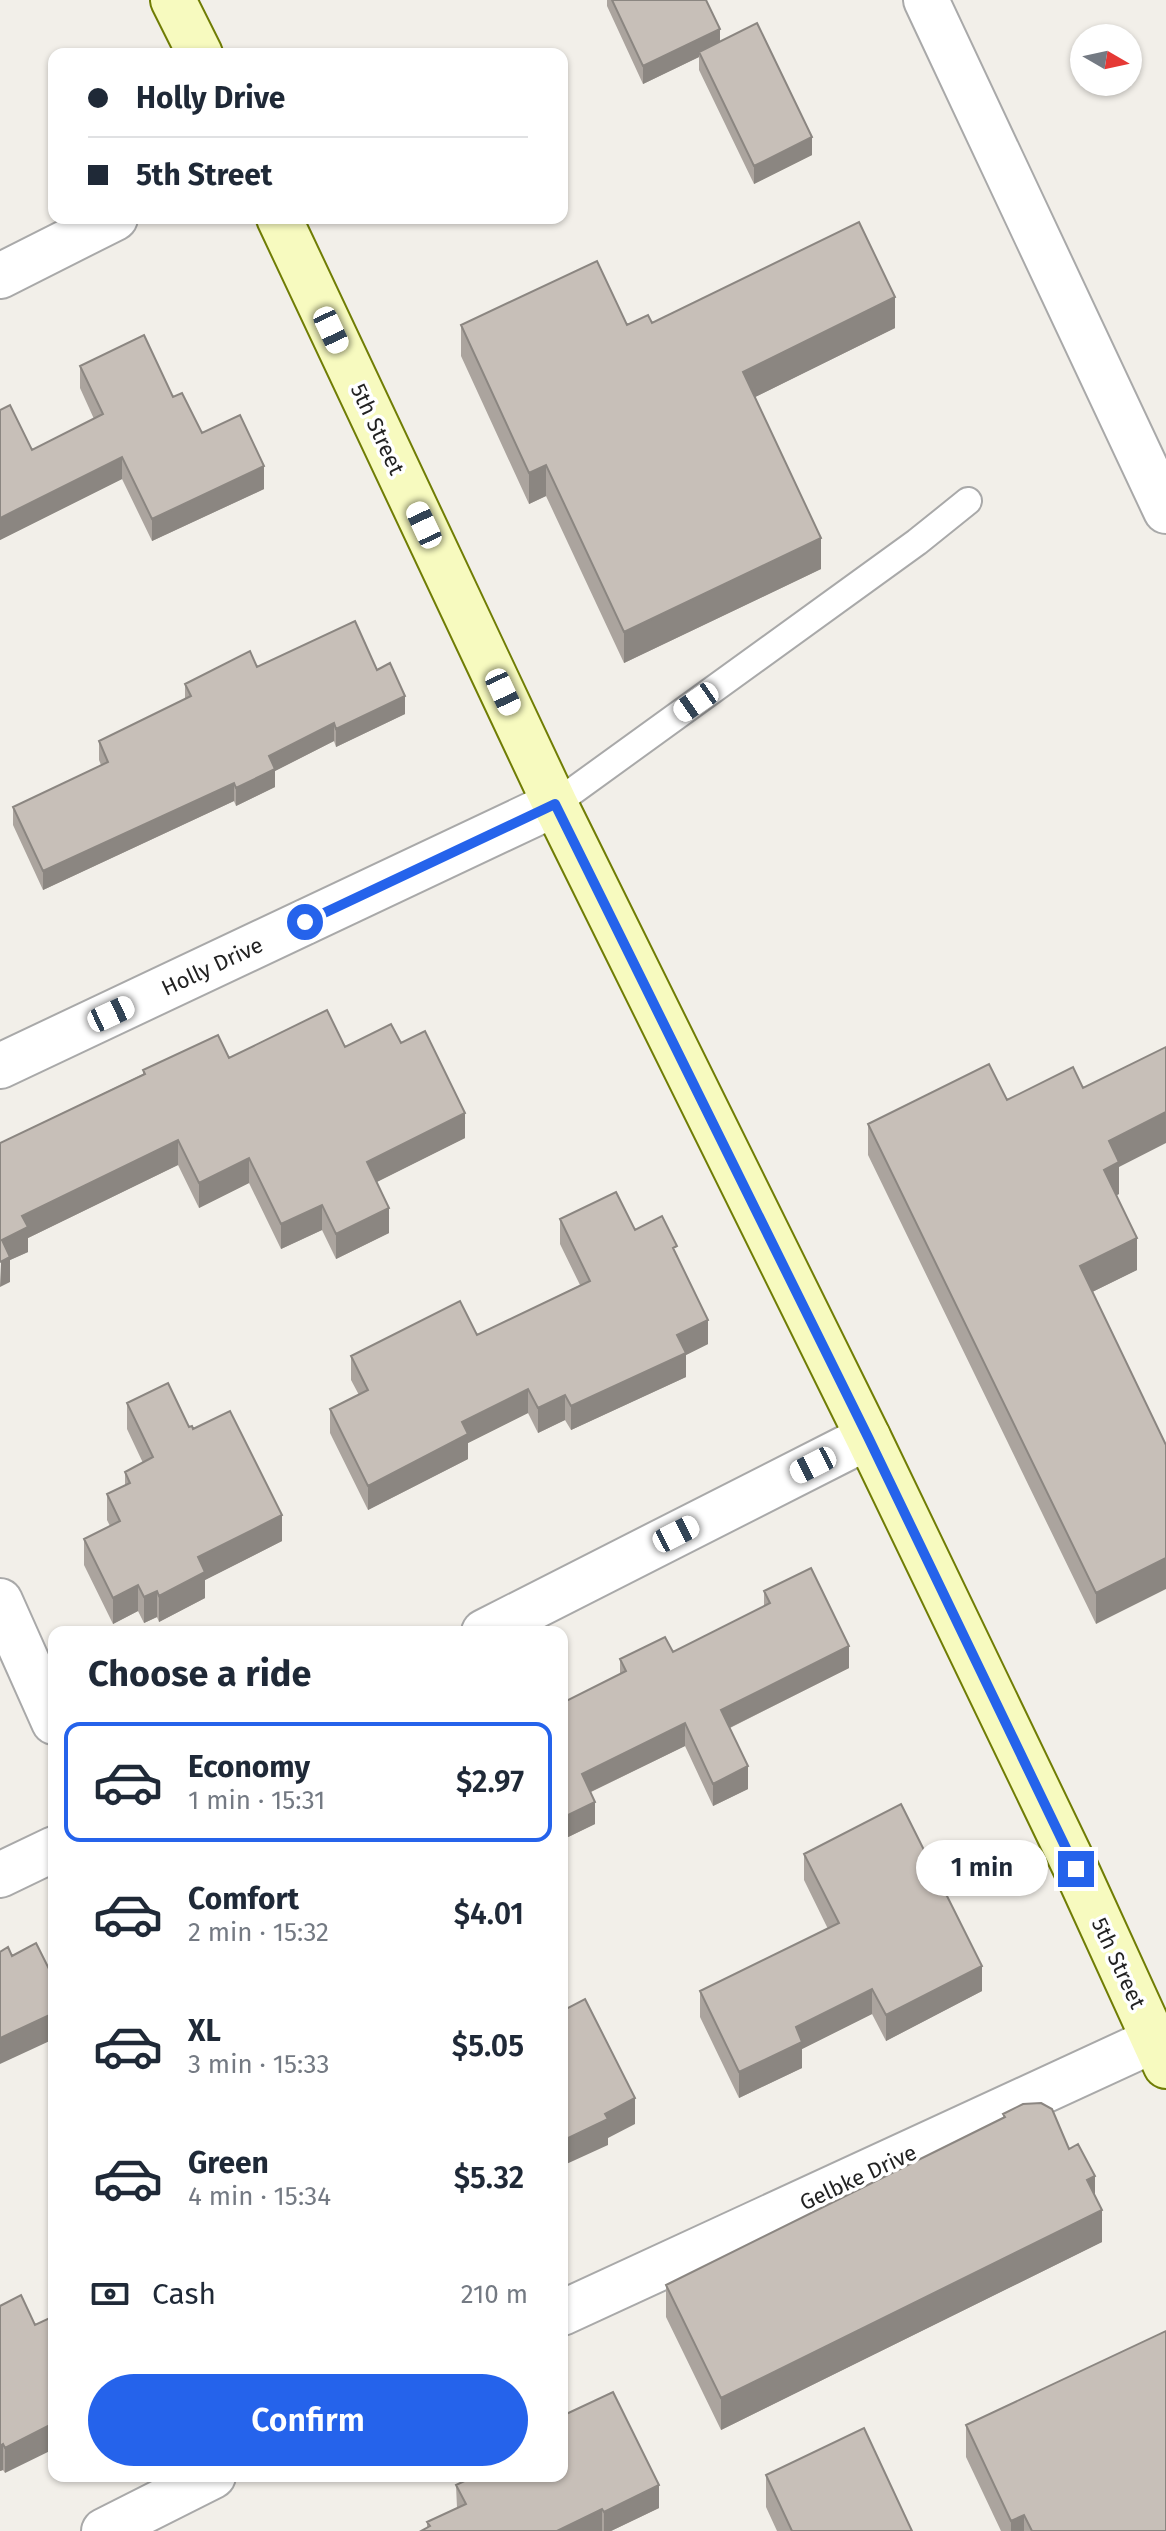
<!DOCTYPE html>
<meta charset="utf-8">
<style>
:root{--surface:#fff;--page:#f6f6f7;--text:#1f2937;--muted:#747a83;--line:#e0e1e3;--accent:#2563eb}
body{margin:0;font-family:"Fira Sans",sans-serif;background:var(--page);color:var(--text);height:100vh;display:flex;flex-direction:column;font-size:30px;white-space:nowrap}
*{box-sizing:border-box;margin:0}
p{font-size:26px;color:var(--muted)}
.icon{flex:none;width:44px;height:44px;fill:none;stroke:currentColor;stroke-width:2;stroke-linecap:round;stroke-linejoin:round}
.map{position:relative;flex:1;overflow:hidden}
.drawer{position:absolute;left:48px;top:1626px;width:520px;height:856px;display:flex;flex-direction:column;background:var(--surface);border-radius:16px;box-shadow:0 2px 6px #0004}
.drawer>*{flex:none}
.top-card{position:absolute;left:48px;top:48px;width:520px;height:176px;border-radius:16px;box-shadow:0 2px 6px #0004;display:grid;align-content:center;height:176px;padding:0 40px;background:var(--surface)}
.needle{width:52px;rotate:99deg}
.controls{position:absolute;left:1070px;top:24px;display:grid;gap:16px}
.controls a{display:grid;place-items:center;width:72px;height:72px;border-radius:50%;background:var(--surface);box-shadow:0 2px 6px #0004;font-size:40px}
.end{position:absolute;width:36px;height:36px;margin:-18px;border:10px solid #2563eb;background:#fff;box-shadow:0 0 0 4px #fff}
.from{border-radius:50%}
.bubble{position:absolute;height:56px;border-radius:28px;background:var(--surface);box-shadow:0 2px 6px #0004;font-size:26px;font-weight:600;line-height:56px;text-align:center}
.car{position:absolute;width:24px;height:48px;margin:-24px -12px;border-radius:10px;box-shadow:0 0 6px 2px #0007;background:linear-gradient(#fff 24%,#345 0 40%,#fff 0 76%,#345 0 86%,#fff 0)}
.top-card b{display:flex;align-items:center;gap:28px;height:76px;font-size:30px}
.top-card b+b{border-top:2px solid var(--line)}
.top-card i{width:20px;height:20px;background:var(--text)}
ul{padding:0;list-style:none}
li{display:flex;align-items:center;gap:24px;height:120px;margin:0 16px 12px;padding:0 24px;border:4px solid transparent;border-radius:16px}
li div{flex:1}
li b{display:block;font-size:30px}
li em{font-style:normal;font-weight:600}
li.on{border-color:var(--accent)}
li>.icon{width:72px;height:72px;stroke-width:1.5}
h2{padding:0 40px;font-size:36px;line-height:96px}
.pay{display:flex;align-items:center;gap:20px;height:88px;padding:0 40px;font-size:30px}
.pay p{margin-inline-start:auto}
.action{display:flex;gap:16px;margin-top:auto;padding:16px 40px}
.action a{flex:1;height:92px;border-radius:48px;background:var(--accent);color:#fff;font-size:32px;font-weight:600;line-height:92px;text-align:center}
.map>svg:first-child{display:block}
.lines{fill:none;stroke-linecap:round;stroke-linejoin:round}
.service-casing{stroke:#a9a9a9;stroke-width:30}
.minor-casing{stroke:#a9a9a9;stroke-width:48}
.secondary-casing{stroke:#707d05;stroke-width:48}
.service{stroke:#fff;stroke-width:26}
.minor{stroke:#fff;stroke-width:44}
.secondary{stroke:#f7fabf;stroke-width:44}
.wall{fill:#aba49e}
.shaded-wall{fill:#8b8681}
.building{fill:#c7bfb8;stroke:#8b8681;stroke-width:2}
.route{stroke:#2563eb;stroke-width:10}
.labels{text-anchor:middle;stroke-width:7;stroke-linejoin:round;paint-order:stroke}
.street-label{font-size:22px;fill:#222;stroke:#fff}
</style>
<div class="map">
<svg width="1166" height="2531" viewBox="0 0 1166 2531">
<rect width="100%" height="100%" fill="#f2efe9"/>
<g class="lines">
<defs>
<path id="service" d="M555,804L917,542L968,501"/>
<path id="minor" d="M926,0L1166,511
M0,276L115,218
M0,1066L555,804
M0,1601L54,1722
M484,1632L868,1437
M0,1875L54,1849
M562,2313L1154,2040
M104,2531L213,2476"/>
<path id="secondary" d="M173,0L200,54
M279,218L555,804L868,1437L1076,1869L1166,2066"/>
</defs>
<use href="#service" class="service-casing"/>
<use href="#minor" class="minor-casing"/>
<use href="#secondary" class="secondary-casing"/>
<use href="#service" class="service"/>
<use href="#minor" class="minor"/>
<use href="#secondary" class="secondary"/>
</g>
<path class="wall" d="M607,0H706L720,42L812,155L754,184L699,70V57L643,84L607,6Z
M652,323L895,328L755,397L821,569L624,663L546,496L529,504L461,356V325Z
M80,366L173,397L202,433L264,489L152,541L122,479L0,540V410L32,450L94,419L80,388Z
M257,667L377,670L405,714L336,747L334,741L275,771V787L236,806L234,801L43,890L13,825V807L101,765L99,760V741L185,699V684Z
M401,1043L465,1138L376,1182L389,1233L336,1259L322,1230L281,1249L249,1183L199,1208L178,1165L28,1238V1252L10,1260V1282L0,1143L143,1074V1070L229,1058L345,1047Z
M1007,1100L1119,1167V1194L1117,1195L1137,1270L1092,1292L1166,1445L1096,1624L868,1155V1124Z
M560,1219L635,1230L677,1255L708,1344L686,1355V1377L571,1430L565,1420L538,1433L528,1413L468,1443V1459L368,1510L330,1433V1409L359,1395L351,1380V1356L477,1335L580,1285L560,1244Z
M127,1403L193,1429L282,1541L205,1580V1598L159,1622L157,1617L144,1623L138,1611L113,1624L84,1565V1539L110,1526L107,1520V1494L125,1486V1472L143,1463L127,1429Z
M764,1591L849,1668L730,1728L748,1789L713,1806L685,1746L591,1792L595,1824L562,1840L620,1674V1659L673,1652L764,1606Z
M804,1854L982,1991L886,2041L872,2014L802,2049V2068L739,2098L700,2017V1991L828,1929L804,1880Z
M1003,2114L1069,2149L1095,2196L1102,2242L721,2430L666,2317V2285L1003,2118Z
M21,2295L5,2473L3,2470L0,2471Z
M562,2416L659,2508L611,2531H421L427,2528V2522L457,2508L456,2485L562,2476Z
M966,2425L1166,2531H1001L966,2457Z
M766,2475L912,2531H777L766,2507Z"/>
<path class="shaded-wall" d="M720,29V48L699,52V57L643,84V66Z
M812,137V155L754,184V166Z
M895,297V328L743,403V372Z
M122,457V479L0,540V518Z
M546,465V496L529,504V473Z
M264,466V489L152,541V519Z
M821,538V569L624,663V632Z
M405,696V714L336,747V729Z
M334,723V741L275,771V787L236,806V788L269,756Z
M234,783V801L43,890V871Z
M1166,1112V1143L1119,1167V1194L1104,1201V1170L1109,1141Z
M465,1113V1138L367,1187V1162Z
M178,1140V1165L28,1238V1252L10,1260V1282L0,1287L2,1240L22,1216Z
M249,1158V1183L199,1208V1183Z
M322,1205V1230L281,1249V1224Z
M389,1208V1233L336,1259V1234Z
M1137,1238V1270L1080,1298V1266Z
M708,1320V1344L686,1355V1377L571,1430V1406L677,1335Z
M528,1389V1413L468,1443V1459L368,1510V1486L462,1422Z
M565,1395V1420L538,1433V1408Z
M282,1515V1541L205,1580V1598L159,1622V1596L198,1557Z
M1166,1558V1589L1096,1624V1593Z
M138,1585V1611L113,1624V1598Z
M157,1591V1617L144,1623V1597Z
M849,1646V1668L721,1732V1710Z
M685,1723V1746L582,1796V1774Z
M748,1766V1789L713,1806V1784Z
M595,1802V1824L562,1840V1818Z
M982,1966V1991L886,2041V2015Z
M872,1989V2014L802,2049V2068L739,2098V2072L796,2027Z
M54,2013V2039L0,2064V2038Z
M635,2098V2124L608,2138V2145L562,2166V2141L605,2114Z
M1095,2176V2209L1087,2180Z
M1102,2210V2242L721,2430V2398Z
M54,2423V2449L5,2473V2448Z
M3,2444V2470L0,2471V2446Z
M659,2485V2508L611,2531H604V2512Z
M602,2509V2531H557Z
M1024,2515V2531H1011V2521Z"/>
<path class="building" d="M612,0H706L720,29L643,66Z
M757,23L812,137L754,166L699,52Z
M859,222L895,297L743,372L821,538L624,632L546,465L529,473L461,325L597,261L627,325L648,315L652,323Z
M144,335L173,397L182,393L202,433L240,415L264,466L152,519L122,457L0,518V410L10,405L32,450L103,414L80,366Z
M355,621L377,670L390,663L405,696L336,729L334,723L269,756L275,769L236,788L234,783L43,871L13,807L108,762L99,741L191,696L185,684L250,651L257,667Z
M327,1010L345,1047L391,1024L401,1043L425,1031L465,1113L367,1162L389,1208L336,1234L322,1205L281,1224L249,1158L199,1183L178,1140L22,1216L28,1227L2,1240L10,1257L0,1262V1143L145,1074L143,1070L218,1035L229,1058Z
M1166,1047V1112L1109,1141L1119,1162L1104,1170L1137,1238L1080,1266L1166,1445V1558L1096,1593L868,1124L989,1064L1007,1100L1073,1067L1083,1088Z
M616,1192L635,1230L662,1216L677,1246L673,1248L708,1320L677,1335L686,1353L571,1406L565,1395L538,1408L528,1389L462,1422L468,1434L368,1486L330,1409L368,1390L351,1356L460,1301L477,1335L590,1281L560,1219Z
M168,1383L189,1427L192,1426L193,1429L230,1411L282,1515L198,1557L205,1572L159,1596L157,1591L144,1597L138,1585L113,1598L84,1539L120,1521L107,1494L130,1483L125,1472L153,1457L127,1403Z
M811,1568L849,1646L721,1710L748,1766L713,1784L685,1723L582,1774L595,1802L562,1818V1703L626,1671L620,1659L665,1637L673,1652L770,1603L764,1591Z
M901,1804L982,1966L886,2015L872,1989L796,2027L802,2042L739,2072L700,1991L839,1923L804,1854Z
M36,1943L52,1975L54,1974V2013L0,2038V1952L8,1947L12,1956Z
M585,1999L635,2098L605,2114L608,2119L562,2141V2011Z
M1041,2103L1052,2109L1069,2149L1078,2144L1095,2176L1087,2180L1102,2210L721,2398L666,2285L1005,2117L1003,2114L1023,2104Z
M21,2295L35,2325L54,2316V2423L5,2448L3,2444L0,2446V2306Z
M1166,2331V2531H1032L1024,2515L1011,2521L966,2425Z
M613,2392L659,2485L604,2512L602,2509L557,2531H421L430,2526L427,2522L466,2504L456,2485L475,2476H562V2435L565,2433L562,2427V2416Z
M864,2428L912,2531H792L766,2475Z"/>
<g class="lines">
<path class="route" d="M305,922L555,804L868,1437L1076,1869"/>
</g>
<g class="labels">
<g class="street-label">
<text transform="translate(378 429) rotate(65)" y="8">5th Street</text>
<text transform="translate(212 966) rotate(-25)" y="8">Holly Drive</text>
<text transform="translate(1119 1963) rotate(65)" y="8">5th Street</text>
<text transform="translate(858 2177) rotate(-25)" y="8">Gelbke Drive</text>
</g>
</g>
</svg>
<div class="controls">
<a><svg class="needle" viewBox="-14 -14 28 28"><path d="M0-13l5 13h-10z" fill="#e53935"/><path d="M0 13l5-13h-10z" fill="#747a83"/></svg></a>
</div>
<i class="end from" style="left:305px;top:922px"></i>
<i class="end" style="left:1076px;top:1869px"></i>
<div class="bubble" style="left:916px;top:1840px;width:132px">1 min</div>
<i class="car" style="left:331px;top:330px;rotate:155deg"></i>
<i class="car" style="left:424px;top:525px;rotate:335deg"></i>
<i class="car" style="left:503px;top:692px;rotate:155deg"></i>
<i class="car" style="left:696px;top:702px;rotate:235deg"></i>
<i class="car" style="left:111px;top:1014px;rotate:65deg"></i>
<i class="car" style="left:813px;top:1465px;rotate:243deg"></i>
<i class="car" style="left:676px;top:1534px;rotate:63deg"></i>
<div class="top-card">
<b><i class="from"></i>Holly Drive</b>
<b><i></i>5th Street</b>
</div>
<section class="drawer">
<h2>Choose a ride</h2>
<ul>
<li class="on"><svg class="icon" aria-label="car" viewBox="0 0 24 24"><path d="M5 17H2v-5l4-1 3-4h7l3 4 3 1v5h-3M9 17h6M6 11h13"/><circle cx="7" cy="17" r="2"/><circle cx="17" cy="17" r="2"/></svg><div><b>Economy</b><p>1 min · 15:31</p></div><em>$2.97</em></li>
<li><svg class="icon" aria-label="car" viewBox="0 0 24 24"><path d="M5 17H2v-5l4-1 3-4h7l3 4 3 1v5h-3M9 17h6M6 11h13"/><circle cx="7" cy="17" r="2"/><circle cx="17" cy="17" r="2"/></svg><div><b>Comfort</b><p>2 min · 15:32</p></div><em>$4.01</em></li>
<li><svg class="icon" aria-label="car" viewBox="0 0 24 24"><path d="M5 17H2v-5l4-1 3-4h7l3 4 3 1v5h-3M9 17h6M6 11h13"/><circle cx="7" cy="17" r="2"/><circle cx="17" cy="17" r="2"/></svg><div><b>XL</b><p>3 min · 15:33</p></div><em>$5.05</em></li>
<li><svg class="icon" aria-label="car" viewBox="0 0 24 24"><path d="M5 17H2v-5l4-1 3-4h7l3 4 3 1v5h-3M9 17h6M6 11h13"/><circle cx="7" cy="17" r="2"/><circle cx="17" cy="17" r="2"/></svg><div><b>Green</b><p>4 min · 15:34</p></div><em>$5.32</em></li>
</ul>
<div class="pay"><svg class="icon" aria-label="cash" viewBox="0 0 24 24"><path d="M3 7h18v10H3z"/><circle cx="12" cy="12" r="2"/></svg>Cash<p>210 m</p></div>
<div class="action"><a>Confirm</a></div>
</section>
</div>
